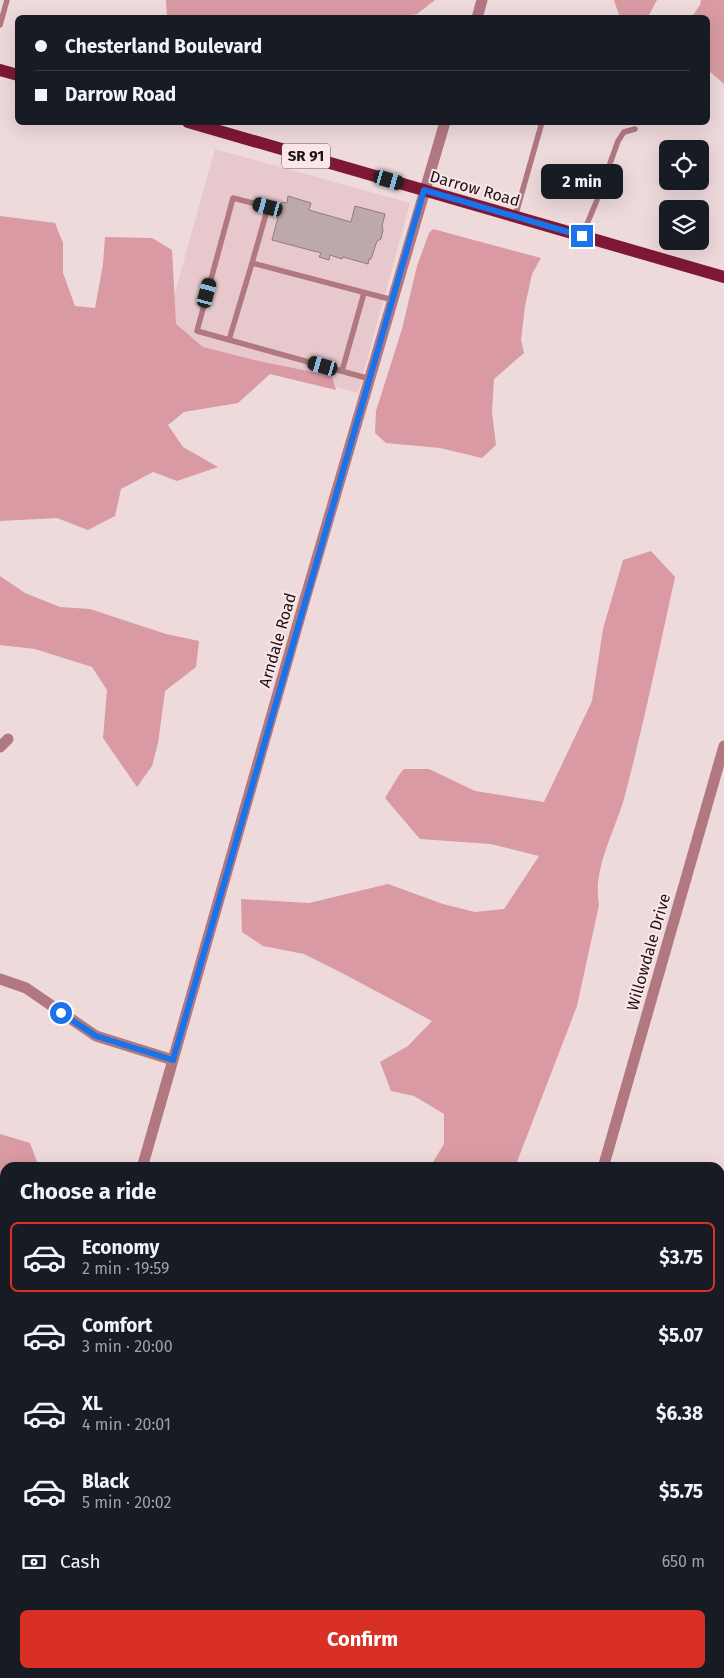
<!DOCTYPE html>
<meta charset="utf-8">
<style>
:root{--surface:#171b24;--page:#242831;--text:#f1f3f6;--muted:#9ea1a6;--line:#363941;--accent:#d93025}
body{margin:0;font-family:"Fira Sans",sans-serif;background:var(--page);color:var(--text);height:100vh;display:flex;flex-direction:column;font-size:19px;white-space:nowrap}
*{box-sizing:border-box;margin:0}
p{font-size:16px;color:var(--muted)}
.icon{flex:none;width:28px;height:28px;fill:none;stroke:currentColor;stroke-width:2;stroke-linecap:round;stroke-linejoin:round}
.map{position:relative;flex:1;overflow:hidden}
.side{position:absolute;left:0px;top:1162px;width:725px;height:516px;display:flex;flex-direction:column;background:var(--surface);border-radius:15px 15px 0 0;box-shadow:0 5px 20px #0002}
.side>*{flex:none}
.top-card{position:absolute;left:15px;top:15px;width:695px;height:110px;border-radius:8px;box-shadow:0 5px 20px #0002;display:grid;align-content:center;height:110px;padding:0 20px;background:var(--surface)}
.buttons{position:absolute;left:659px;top:140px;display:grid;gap:10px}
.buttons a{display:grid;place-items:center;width:50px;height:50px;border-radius:8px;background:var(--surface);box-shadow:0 5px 20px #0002;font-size:25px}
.end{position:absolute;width:22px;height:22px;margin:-11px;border:6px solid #1a73e8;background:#fff;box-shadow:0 0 0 2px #fff}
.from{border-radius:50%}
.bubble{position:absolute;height:35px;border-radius:8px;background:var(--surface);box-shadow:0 5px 20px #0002;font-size:16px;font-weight:700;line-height:35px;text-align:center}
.car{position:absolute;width:15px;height:30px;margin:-15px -8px;border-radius:6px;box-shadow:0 0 4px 1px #0007;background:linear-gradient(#222 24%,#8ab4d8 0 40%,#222 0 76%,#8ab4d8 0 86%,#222 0)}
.top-card b{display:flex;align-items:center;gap:18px;height:48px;font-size:19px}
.top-card b+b{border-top:1px solid var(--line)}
.top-card i{width:12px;height:12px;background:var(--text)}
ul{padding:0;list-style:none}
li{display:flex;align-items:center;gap:15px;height:70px;margin:0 10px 8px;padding:0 10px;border:2px solid transparent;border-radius:8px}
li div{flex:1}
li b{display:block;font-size:19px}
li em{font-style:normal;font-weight:700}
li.current{border-color:var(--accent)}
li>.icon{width:45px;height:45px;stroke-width:1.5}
h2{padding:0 20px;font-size:22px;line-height:60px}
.pay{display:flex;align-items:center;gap:12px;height:55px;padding:0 20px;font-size:19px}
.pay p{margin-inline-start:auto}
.action{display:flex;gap:10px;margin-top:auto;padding:10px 20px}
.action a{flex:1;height:58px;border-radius:8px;background:var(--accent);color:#fff;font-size:20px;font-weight:700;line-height:58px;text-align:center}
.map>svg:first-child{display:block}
.built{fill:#e7c9cd}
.green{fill:#d99aa3}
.building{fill:#bda9ab;stroke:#8e7b7d}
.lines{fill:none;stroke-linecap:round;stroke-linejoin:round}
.lane{stroke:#b17880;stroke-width:5.5}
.street{stroke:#b17880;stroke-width:11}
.primary{stroke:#7e1835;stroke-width:12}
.route{stroke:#1a73e8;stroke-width:6}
.labels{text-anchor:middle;stroke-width:4;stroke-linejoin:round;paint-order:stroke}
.shield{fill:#fbe6e8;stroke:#5f5354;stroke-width:1}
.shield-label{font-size:15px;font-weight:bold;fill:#1c1415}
.street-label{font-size:16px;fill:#1c1415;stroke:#fbe6e8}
</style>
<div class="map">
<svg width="724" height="1678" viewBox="0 0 724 1678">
<rect width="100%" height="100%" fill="#eed9db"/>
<path class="built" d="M215,149L410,203L358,393L162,339Z"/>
<path class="green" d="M166,0H435L417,14L394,18H167Z
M614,0H657L648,17L620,18Z
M701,0H724V84L708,70V18L692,17L700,5Z
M0,216L55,223L63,243V273L75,306L95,308L103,264L105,237L152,238L172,250L176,324L203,347L254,360L332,376L336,390L270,374L238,403L184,412L168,425L183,447L218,467L177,481L153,472L121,489L115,516L88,530L57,518L0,521Z
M433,229L541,258L532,274L525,306L521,340L524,353L494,379L492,412L496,445L482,458L440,448L386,443L375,433L376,411L402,329L417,266L429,233Z
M651,551L675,577C659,650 644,723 625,795C616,830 592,868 599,905L577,1006L515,1167H430L444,1144V1114L414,1096L391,1091L380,1062L408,1046L432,1021L342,973L304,954L263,946L242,932L241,899L309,903L388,884L443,904L475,912L504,909L539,856L491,844L420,839L385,798L399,775L404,769H429L475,791L544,802L592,701L603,629L623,560Z
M0,576L25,593L60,607L90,609L166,634L199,641L196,667L165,691L158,743L152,766L137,787L103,738L107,690L92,667L35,649L0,645Z
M0,1134L30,1143L39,1167L5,1168V1436L0,1447Z
M171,1674H328L332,1678H170Z"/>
<path class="building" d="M288,196L311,203L309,210L351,222L355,206L385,214L382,226L383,230L381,239L377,241L371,259H369L368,264L343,257L342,259L330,255L329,260L319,257L321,253L272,240L282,202L287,203Z"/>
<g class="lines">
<path class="lane" d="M0,25L7,0
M515,217L542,122
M582,236L597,200L618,141L624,132L635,129
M229,340L252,263
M342,371L364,293
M370,379L197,331L233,198L268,207L252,263L393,300"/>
<path class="street" d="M477,18L482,0
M0,747L8,739
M0,979L26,988L96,1036L173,1060
M142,1168L305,599L445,122
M603,1168L724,746
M720,1497L724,1482
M0,1536L5,1537
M0,1663L5,1646
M575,1674L591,1678
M670,1678L672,1674"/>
<path class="primary" d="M0,70L18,75
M188,122L724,277"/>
</g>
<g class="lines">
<path class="route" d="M61,1013L96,1036L173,1060L424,190L582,236"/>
</g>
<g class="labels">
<rect class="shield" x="282" y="143.5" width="48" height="25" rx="4"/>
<g class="shield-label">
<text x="306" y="161">SR 91</text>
</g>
<g class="street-label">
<text transform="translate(475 188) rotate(16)" y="6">Darrow Road</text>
<text transform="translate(277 640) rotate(-74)" y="6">Arndale Road</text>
<text transform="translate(648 952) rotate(-74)" y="6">Willowdale Drive</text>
</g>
</g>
</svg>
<div class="buttons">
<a><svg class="icon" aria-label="locate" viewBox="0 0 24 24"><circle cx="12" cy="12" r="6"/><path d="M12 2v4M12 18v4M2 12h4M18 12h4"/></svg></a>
<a><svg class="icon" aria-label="layers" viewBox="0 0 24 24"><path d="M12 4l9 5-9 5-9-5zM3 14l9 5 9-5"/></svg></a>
</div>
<i class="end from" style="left:61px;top:1013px"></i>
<i class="end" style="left:582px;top:236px"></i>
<div class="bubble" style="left:541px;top:164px;width:82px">2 min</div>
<i class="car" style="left:389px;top:180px;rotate:106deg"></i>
<i class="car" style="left:268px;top:207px;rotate:285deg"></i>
<i class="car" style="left:207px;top:293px;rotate:15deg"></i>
<i class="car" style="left:323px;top:366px;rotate:286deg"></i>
<div class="top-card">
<b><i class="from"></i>Chesterland Boulevard</b>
<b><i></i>Darrow Road</b>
</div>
<section class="side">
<h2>Choose a ride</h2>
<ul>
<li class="current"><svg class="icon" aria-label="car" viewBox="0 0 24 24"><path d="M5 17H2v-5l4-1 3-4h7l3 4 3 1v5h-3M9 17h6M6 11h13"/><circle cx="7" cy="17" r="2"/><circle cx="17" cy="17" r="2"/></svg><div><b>Economy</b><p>2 min · 19:59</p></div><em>$3.75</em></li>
<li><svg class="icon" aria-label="car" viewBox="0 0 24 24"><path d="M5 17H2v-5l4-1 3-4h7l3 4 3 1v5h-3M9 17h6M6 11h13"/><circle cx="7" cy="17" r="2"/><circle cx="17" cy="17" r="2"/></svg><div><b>Comfort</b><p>3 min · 20:00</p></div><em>$5.07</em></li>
<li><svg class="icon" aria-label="car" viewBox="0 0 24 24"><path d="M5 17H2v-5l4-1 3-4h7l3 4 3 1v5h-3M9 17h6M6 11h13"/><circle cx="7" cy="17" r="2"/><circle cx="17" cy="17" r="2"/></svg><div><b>XL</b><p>4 min · 20:01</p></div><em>$6.38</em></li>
<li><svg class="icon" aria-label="car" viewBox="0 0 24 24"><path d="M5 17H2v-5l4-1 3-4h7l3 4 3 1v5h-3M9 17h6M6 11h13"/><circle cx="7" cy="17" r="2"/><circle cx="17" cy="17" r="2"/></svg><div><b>Black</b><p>5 min · 20:02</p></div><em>$5.75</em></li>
</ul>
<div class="pay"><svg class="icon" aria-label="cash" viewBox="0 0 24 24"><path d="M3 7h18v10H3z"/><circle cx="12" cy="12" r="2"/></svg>Cash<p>650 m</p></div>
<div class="action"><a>Confirm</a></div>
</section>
</div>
